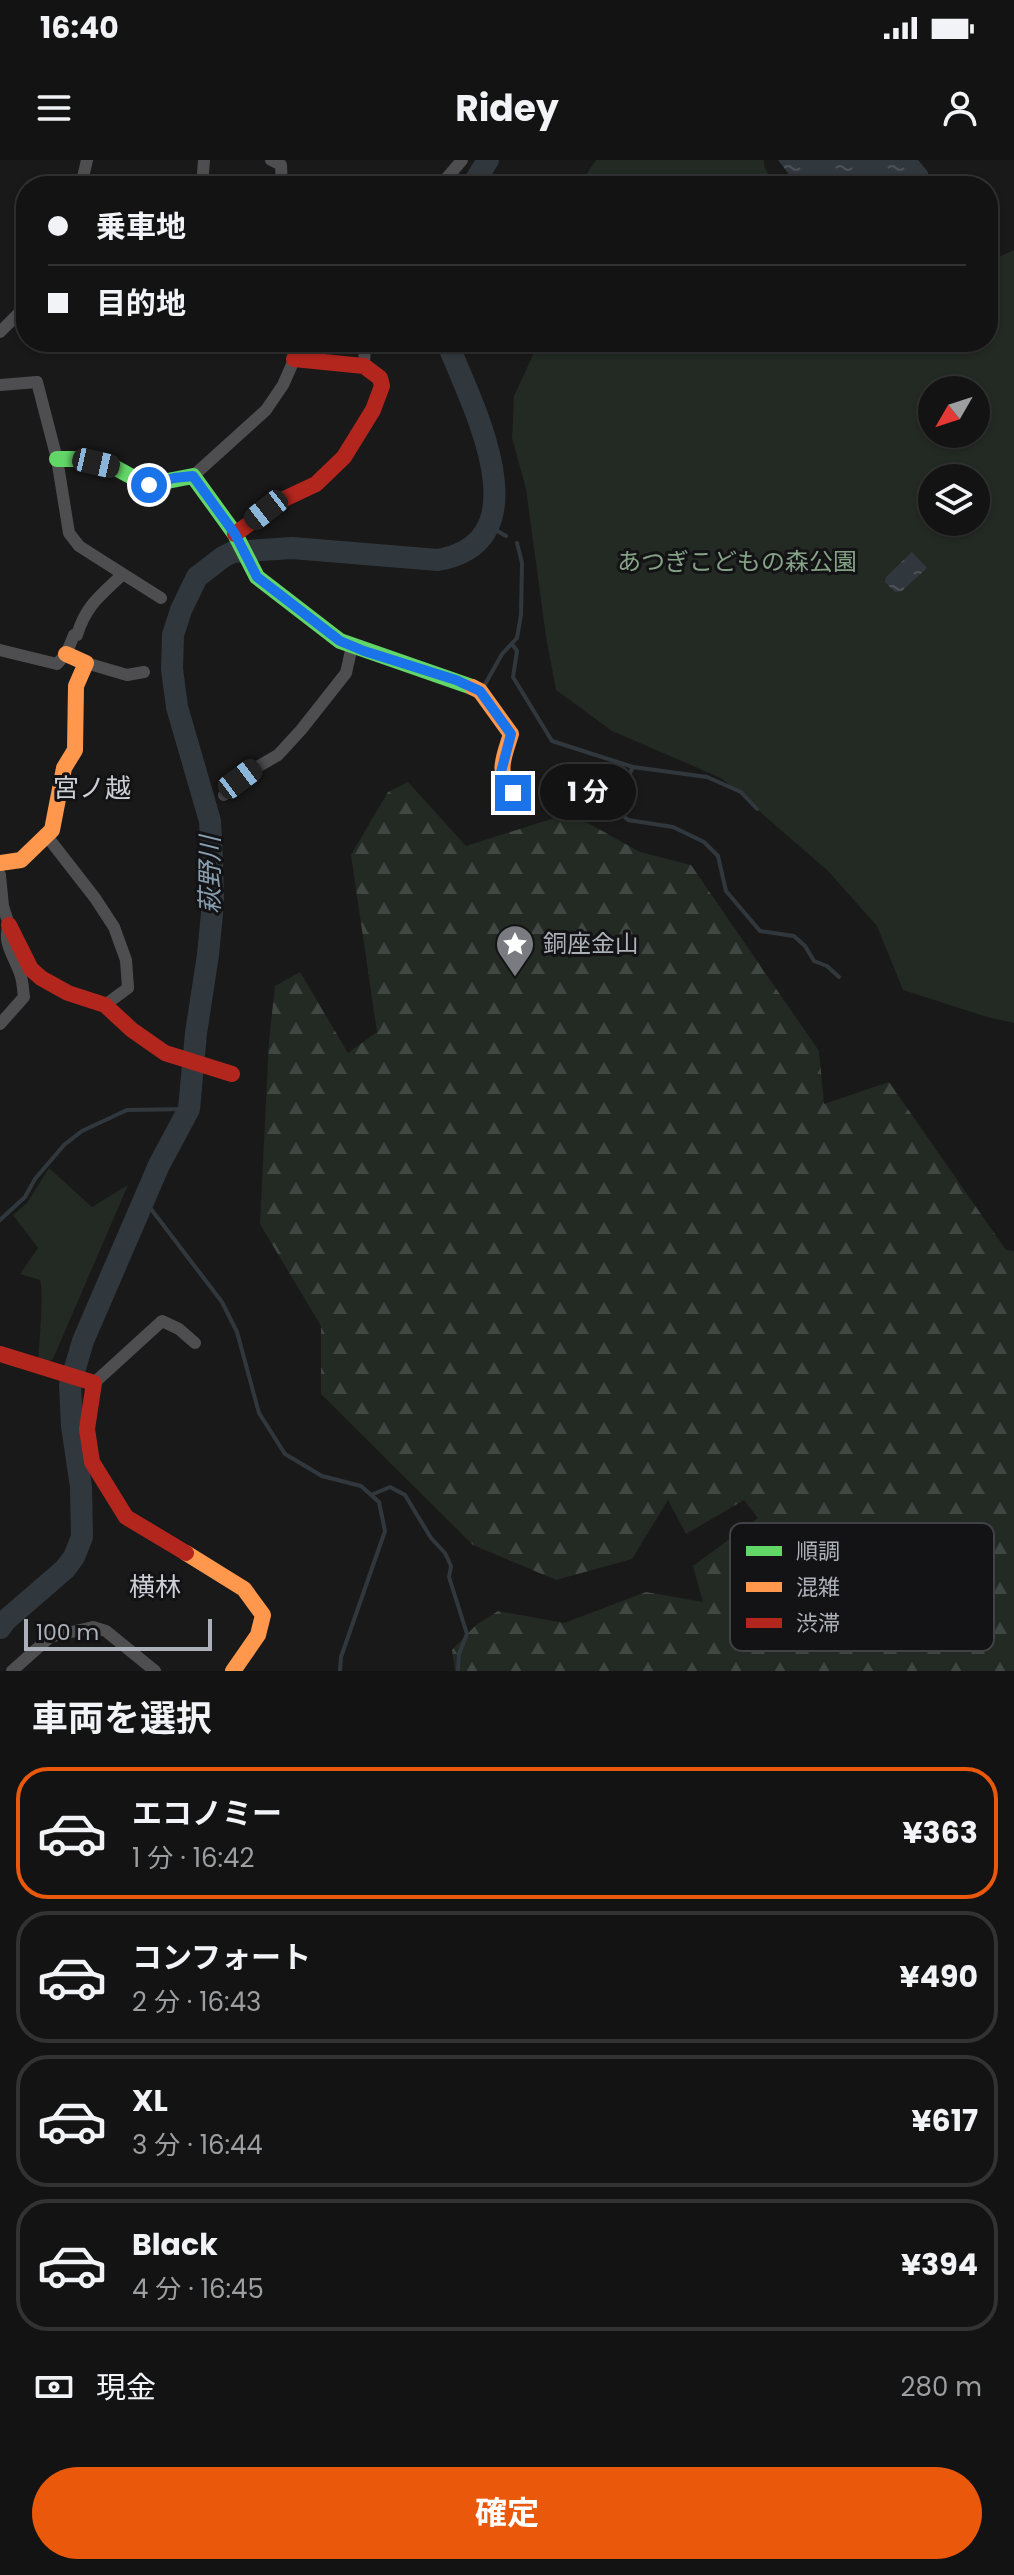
<!DOCTYPE html>
<html lang="ja">
<meta charset="utf-8">
<style>
:root{--surface:#131313;--page:#202021;--text:#f1f3f6;--muted:#9d9ea0;--line:#323233;--accent:#ea580c}
body{margin:0;font-family:Poppins,"Noto Sans JP",sans-serif;background:var(--page);color:var(--text);height:100vh;display:flex;flex-direction:column;font-size:30px;white-space:nowrap}
*{box-sizing:border-box;margin:0}
p{font-size:26px;color:var(--muted)}
.icon{flex:none;width:44px;height:44px;fill:none;stroke:currentColor;stroke-width:2;stroke-linecap:round;stroke-linejoin:round}
.map{position:relative;height:1511px;overflow:hidden}
.sheet{display:flex;flex-direction:column;background:var(--surface);flex:1}
.sheet>*{flex:none}
.guide{position:absolute;left:16px;top:16px;width:982px;height:176px;border-radius:32px;box-shadow:0 2px 6px #0004,0 0 0 2px var(--line);display:grid;align-content:center;height:176px;padding:0 32px;background:var(--surface)}
.needle{width:52px;rotate:231deg}
.fabs{position:absolute;left:918px;top:216px;display:grid;gap:16px}
.fabs a{display:grid;place-items:center;width:72px;height:72px;border-radius:50%;background:var(--surface);box-shadow:0 2px 6px #0004,0 0 0 2px var(--line);font-size:40px}
.scale{position:absolute;left:24px;bottom:20px;width:188px;box-sizing:border-box;padding-left:8px;border:4px solid #acb0b8;border-top:0;font-size:22px;line-height:28px;white-space:nowrap;color:#acb0b8;-webkit-text-stroke:6px #131315;paint-order:stroke}
.end{position:absolute;width:36px;height:36px;margin:-18px;border:10px solid #1a73e8;background:#fff;box-shadow:0 0 0 4px #fff}
.from{border-radius:50%}
.bubble{position:absolute;height:56px;border-radius:28px;background:var(--surface);box-shadow:0 2px 6px #0004,0 0 0 2px var(--line);font-size:26px;font-weight:700;line-height:56px;text-align:center}
.car{position:absolute;width:24px;height:48px;margin:-24px -12px;border-radius:10px;box-shadow:0 0 6px 2px #0007;background:linear-gradient(#222 24%,#8ab4d8 0 40%,#222 0 76%,#8ab4d8 0 86%,#222 0)}
.guide b{display:flex;align-items:center;gap:28px;height:76px;font-size:30px}
.guide b+b{border-top:2px solid var(--line)}
.guide i{width:20px;height:20px;background:var(--text)}
ul{padding:0;list-style:none}
li{display:flex;align-items:center;gap:24px;height:132px;margin:0 16px 12px;padding:0 16px;border:4px solid var(--line);border-radius:32px}
li div{flex:1}
li b{display:block;font-size:30px}
li em{font-style:normal;font-weight:700}
li.current{border-color:var(--accent)}
li>.icon{width:72px;height:72px;stroke-width:1.5}
h2{padding:0 32px;font-size:36px;line-height:96px}
.pay{display:flex;align-items:center;gap:20px;height:88px;padding:0 32px;font-size:30px}
.pay p{margin-inline-start:auto}
.action{display:flex;gap:16px;margin-top:auto;padding:16px 32px}
.action a{flex:1;height:92px;border-radius:48px;background:var(--accent);color:#fff;font-size:32px;font-weight:700;line-height:92px;text-align:center}
.status{display:flex;justify-content:space-between;align-items:center;height:56px;padding:0 40px;background:var(--surface);direction:ltr}
.status svg{height:22px;fill:currentColor}
header{display:flex;justify-content:space-between;align-items:center;height:104px;padding:0 32px;background:var(--surface);font-size:36px;font-weight:700}
.map>svg:first-child{display:block}
.forest{fill:url(#forest-firs)}
.park{fill:#232923;fill-rule:evenodd}
.water{fill:url(#water-ripples)}
.lines{fill:none;stroke-linecap:round;stroke-linejoin:round}
.stream{stroke:#31383d;stroke-width:4}
.river{stroke:#31383d;stroke-width:22}
.street{stroke:#4e4e51;stroke-width:12}
.fast{stroke:#63d668;stroke-width:16}
.slow{stroke:#ff974d;stroke-width:16}
.jam{stroke:#b3261e;stroke-width:16}
.route{stroke:#1a73e8;stroke-width:10}
.labels{text-anchor:middle;stroke-width:6;stroke-linejoin:round;paint-order:stroke}
.park-label{font-size:24px;fill:#85a186;stroke:#131315}
.poi-label{font-size:24px;fill:#acb0b8;stroke:#131315;text-anchor:start}
.neighbourhood-label{font-size:26px;fill:#cccfd5;stroke:#131315}
.water-label{font-size:26px;font-style:italic;fill:#879eaf;stroke:#131315}
.key{fill:#131315;stroke:#414246;stroke-width:2}
.key-label{font-size:22px;fill:#acb0b8}
</style>
<div class="status"><b>16:40</b><svg viewBox="0 0 49 12"><path d="M0 12V9h3v3zM5 12V6h3v6zM10 12V3h3v9zM15 12V0h3v12zM26 1h20v11H26zM47 4h2v5h-2z"/></svg></div>
<header><svg class="icon" aria-label="menu" viewBox="0 0 24 24"><path d="M4 6h16M4 12h16M4 18h16"/></svg>Ridey<svg class="icon" aria-label="person" viewBox="0 0 24 24"><circle cx="12" cy="8" r="4"/><path d="M4 21q1-7 8-7t8 7"/></svg></header>
<div class="map">
<svg width="1014" height="1511" viewBox="0 0 1014 1511">
<defs>
<pattern id="forest-firs" width="22" height="20" patternUnits="userSpaceOnUse" patternTransform="scale(2)"><rect width="22" height="20" fill="#232923"/><path d="M5 1l3.5 6h-7zM16 11l3.5 6h-7z" fill="#404641"/></pattern>
<pattern id="water-ripples" width="26" height="14" patternUnits="userSpaceOnUse" patternTransform="scale(2)"><rect width="26" height="14" fill="#31383d"/><path d="M2 4q2-2 4 0t4 0M15 11q2-2 4 0t4 0" fill="none" stroke="#4c5257"/></pattern>
</defs>
<rect width="100%" height="100%" fill="#191919"/>
<path class="forest" d="M408,622L466,686L570,653L640,692L691,705L819,891L824,944L889,922L1006,1090L1014,1091V1511H455L452,1490L476,1465L498,1451L564,1463L646,1432L703,1442L693,1406L758,1358L744,1340L686,1374L668,1340L632,1399L556,1420L473,1385L321,1234V1166L260,1064L269,881L275,826L300,812L348,893L377,872L351,695L388,632Z"/>
<path class="park" d="M596,0H764V6L775,26H578Z
M1014,90V863L987,857L903,830L877,766L828,711L721,618L612,571L556,530L546,477L526,329L512,278L514,236L539,182H988V102ZM932,230H976V274H932ZM932,318H976V362H932Z
M49,1008L92,1047L128,1025L53,1199L45,1205L38,1203C39,1189 44,1128 40,1120L20,1114L38,1088L13,1055L27,1043Z"/>
<path class="water" d="M778,0H918L928,12L927,26H798Z
M912,392L927,408L902,431L895,432L885,422L886,417Z"/>
<g class="lines">
<path class="stream" d="M489,366L506,376
M512,484L517,491L513,517L552,581L633,607L707,617L741,632L757,649
M483,528L502,494L517,478L521,455L522,403L517,383
M633,607L614,647L628,660L673,667L704,682L718,696L726,731L760,771L794,776L805,786L814,801L827,806L839,817
M144,1045L151,1049L222,1142L237,1172L259,1253L285,1294L322,1316L361,1326L379,1342L385,1371L341,1497L340,1511
M0,1060L25,1037L35,1019L64,985L82,971L127,950L189,949
M371,1335L390,1327L405,1335L431,1378L445,1393L451,1406L449,1417L467,1474L459,1494L458,1511"/>
<path class="river" d="M472,26L488,0
M0,1468L5,1461L65,1409L74,1397L82,1377L81,1327L72,1266L70,1225L83,1181L159,1005L189,949L196,873L208,795L213,743L212,702L210,661L177,547L172,509L173,475L181,450L197,417L223,397L233,392L292,388L438,400C546,381 470,241 447,182"/>
<path class="street" d="M271,0L281,5L282,26
M81,26L87,0
M202,26L204,0
M440,26L462,0
M0,172L26,146
M364,206L365,182
M0,225L37,222L57,299L69,373L79,386L123,414C101,435 86,445 77,475H74L66,494L57,504L0,490
M193,316L266,250L283,225L302,182
M123,414L161,438
M86,503L127,515L144,512
M224,635L254,609L278,595L301,570L346,513L352,486
M46,675L95,738L114,767L126,800L128,828L105,845
M0,715L3,746L9,765C1,783 17,800 21,817C23,823 23,831 24,837L0,864
M94,1223L162,1161L179,1169L195,1183
M12,1511L50,1477L93,1467L106,1471L155,1511"/>
<path class="fast" d="M57,299H79L112,306L147,325L193,316L235,374L257,417L340,481L472,527"/>
<path class="slow" d="M472,527L480,531L511,574C504,597 495,613 513,633
M0,703L21,700L52,670L64,608L75,590L76,526L86,503L66,494
M186,1393L244,1429L263,1455L258,1475L233,1511"/>
<path class="jam" d="M235,374L282,340L316,324L344,297L373,250L382,226L380,218L364,206L294,199
M9,765L31,809L41,818L68,833L105,845L132,870L165,893L232,914
M0,1194L94,1223L87,1269L92,1302L126,1357L186,1393"/>
</g>
<g class="lines">
<path class="route" d="M149,325L174,318L193,316L235,374L257,417L270,427L340,481L364,491L456,520L480,531L511,574L500,616L503,623L513,633"/>
</g>
<defs>
<symbol id="sight-pin" viewBox="-11 -11 22 30"><path d="M0 17L-7.5 6A9.5 9.5 0 1 1 7.5 6Z" fill="#797b80" stroke="#131315"/><path d="M0-6L1.8-2.2L6-1.7L2.9 1.2L3.7 5.4L0 3.3L-3.7 5.4L-2.9 1.2L-6-1.7L-1.8-2.2Z" fill="#fff"/></symbol>
</defs>
<g fill-rule="evenodd">
<use href="#sight-pin" x="493" y="762" width="44" height="60"/>
</g>
<g class="labels">
<g class="park-label">
<text x="737" y="410">あつぎこどもの森公園</text>
</g>
<g class="poi-label">
<text x="543" y="792">銅座金山</text>
</g>
<g class="neighbourhood-label">
<text x="92" y="637">宮ノ越</text>
<text x="155" y="1436">横林</text>
</g>
<g class="water-label">
<text transform="translate(210 715) rotate(-90)" y="9">萩野川</text>
</g>
</g>
<rect x="730" y="1363" width="264" height="128" rx="12" class="key"/>
<rect x="746" y="1386" width="36" height="10" fill="#63d668"/>
<rect x="746" y="1422" width="36" height="10" fill="#ff974d"/>
<rect x="746" y="1458" width="36" height="10" fill="#b3261e"/>
<g class="key-label">
<text x="796" y="1399">順調</text>
<text x="796" y="1435">混雑</text>
<text x="796" y="1471">渋滞</text>
</g>
</svg>
<div class="fabs">
<a><svg class="needle" viewBox="-14 -14 28 28"><path d="M0-13l5 13h-10z" fill="#e53935"/><path d="M0 13l5-13h-10z" fill="#9d9ea0"/></svg></a>
<a><svg class="icon" aria-label="layers" viewBox="0 0 24 24"><path d="M12 4l9 5-9 5-9-5zM3 14l9 5 9-5"/></svg></a>
</div>
<div class="scale">100 m</div>
<i class="end from" style="left:149px;top:325px"></i>
<i class="end" style="left:513px;top:633px"></i>
<div class="bubble" style="left:540px;top:604px;width:96px">1 分</div>
<i class="car" style="left:96px;top:303px;rotate:103deg"></i>
<i class="car" style="left:266px;top:350px;rotate:232deg"></i>
<i class="car" style="left:240px;top:619px;rotate:53deg"></i>
<div class="guide">
<b><i class="from"></i>乗車地</b>
<b><i></i>目的地</b>
</div>
</div>
<section class="sheet">
<h2>車両を選択</h2>
<ul>
<li class="current"><svg class="icon" aria-label="car" viewBox="0 0 24 24"><path d="M5 17H2v-5l4-1 3-4h7l3 4 3 1v5h-3M9 17h6M6 11h13"/><circle cx="7" cy="17" r="2"/><circle cx="17" cy="17" r="2"/></svg><div><b>エコノミー</b><p>1 分 · 16:42</p></div><em>¥363</em></li>
<li><svg class="icon" aria-label="car" viewBox="0 0 24 24"><path d="M5 17H2v-5l4-1 3-4h7l3 4 3 1v5h-3M9 17h6M6 11h13"/><circle cx="7" cy="17" r="2"/><circle cx="17" cy="17" r="2"/></svg><div><b>コンフォート</b><p>2 分 · 16:43</p></div><em>¥490</em></li>
<li><svg class="icon" aria-label="car" viewBox="0 0 24 24"><path d="M5 17H2v-5l4-1 3-4h7l3 4 3 1v5h-3M9 17h6M6 11h13"/><circle cx="7" cy="17" r="2"/><circle cx="17" cy="17" r="2"/></svg><div><b>XL</b><p>3 分 · 16:44</p></div><em>¥617</em></li>
<li><svg class="icon" aria-label="car" viewBox="0 0 24 24"><path d="M5 17H2v-5l4-1 3-4h7l3 4 3 1v5h-3M9 17h6M6 11h13"/><circle cx="7" cy="17" r="2"/><circle cx="17" cy="17" r="2"/></svg><div><b>Black</b><p>4 分 · 16:45</p></div><em>¥394</em></li>
</ul>
<div class="pay"><svg class="icon" aria-label="cash" viewBox="0 0 24 24"><path d="M3 7h18v10H3z"/><circle cx="12" cy="12" r="2"/></svg>現金<p>280 m</p></div>
<div class="action"><a>確定</a></div>
</section>
